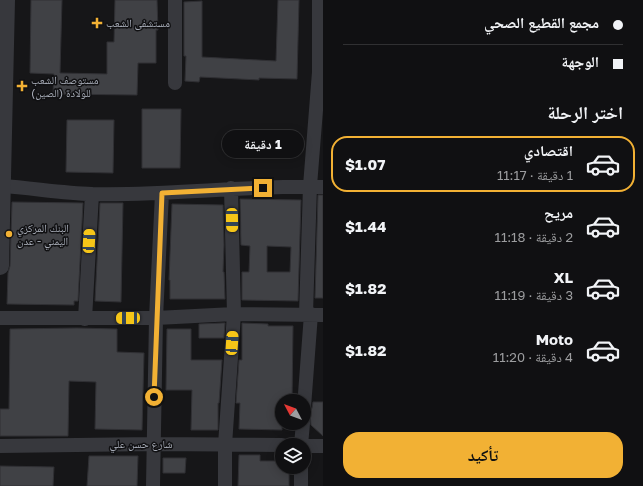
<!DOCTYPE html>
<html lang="ar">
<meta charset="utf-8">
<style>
:root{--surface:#101012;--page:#19191b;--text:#f1f3f6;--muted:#9c9d9f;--line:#303032;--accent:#f2b134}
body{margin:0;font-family:"Golos Text","Noto Naskh Arabic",sans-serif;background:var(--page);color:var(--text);direction:rtl;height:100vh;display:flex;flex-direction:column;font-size:15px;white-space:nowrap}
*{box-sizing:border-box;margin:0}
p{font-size:13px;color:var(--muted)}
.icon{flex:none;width:22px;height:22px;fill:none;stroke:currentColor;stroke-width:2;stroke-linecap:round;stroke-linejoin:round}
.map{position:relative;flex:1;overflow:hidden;direction:ltr}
.details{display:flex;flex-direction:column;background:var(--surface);width:320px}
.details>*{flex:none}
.hud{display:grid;align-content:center;height:88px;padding:0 20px;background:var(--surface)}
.needle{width:26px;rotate:311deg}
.buttons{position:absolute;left:275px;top:394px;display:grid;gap:8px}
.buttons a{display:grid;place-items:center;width:36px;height:36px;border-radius:50%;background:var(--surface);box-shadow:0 2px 10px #0003,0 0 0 1px var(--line);font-size:20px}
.end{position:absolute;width:18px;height:18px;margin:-9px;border:5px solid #f2b134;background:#111;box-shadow:0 0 0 2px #111}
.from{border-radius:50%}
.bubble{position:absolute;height:28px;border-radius:14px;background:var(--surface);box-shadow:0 2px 10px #0003,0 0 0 1px var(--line);font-size:13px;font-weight:700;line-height:28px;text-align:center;direction:rtl}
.car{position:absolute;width:12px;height:24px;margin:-12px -6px;border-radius:5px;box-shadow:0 0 3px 1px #0007;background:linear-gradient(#f5c518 24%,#345 0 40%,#f5c518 0 76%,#345 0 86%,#f5c518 0)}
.hud b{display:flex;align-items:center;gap:14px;height:38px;font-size:15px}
.hud b+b{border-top:1px solid var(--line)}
.hud i{width:10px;height:10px;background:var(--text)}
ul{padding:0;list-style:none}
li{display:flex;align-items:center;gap:12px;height:56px;margin:0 8px 6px;padding:0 12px;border:2px solid transparent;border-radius:16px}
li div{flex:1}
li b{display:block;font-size:15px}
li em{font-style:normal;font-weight:700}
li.on{border-color:var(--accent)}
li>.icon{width:36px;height:36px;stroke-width:1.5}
h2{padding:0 20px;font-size:18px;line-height:48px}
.button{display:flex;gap:8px;margin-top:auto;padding:8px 20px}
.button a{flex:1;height:46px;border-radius:16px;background:var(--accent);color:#111;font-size:16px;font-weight:700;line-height:46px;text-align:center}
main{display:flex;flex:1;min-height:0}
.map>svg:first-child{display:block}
.building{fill:#404145;stroke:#303034;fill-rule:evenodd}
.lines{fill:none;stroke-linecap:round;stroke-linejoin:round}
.minor{stroke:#37383d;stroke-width:14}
.tertiary{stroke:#37383d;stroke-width:18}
.route{stroke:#f2b134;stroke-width:5}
.poi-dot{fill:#f2b134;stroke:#111113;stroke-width:1.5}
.labels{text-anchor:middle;stroke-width:3;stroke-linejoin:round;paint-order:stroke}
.poi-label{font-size:11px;fill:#a8adb8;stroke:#111113;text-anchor:start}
.street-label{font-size:11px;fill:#a8adb8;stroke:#111113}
</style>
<main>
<section class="details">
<div class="hud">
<b><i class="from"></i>مجمع القطيع الصحي</b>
<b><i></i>الوجهة</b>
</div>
<h2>اختر الرحلة</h2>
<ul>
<li class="on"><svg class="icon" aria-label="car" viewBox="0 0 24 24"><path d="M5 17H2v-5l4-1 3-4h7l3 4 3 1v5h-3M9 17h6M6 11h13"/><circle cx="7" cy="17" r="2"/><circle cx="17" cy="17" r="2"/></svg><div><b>اقتصادي</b><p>1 دقيقة · 11:17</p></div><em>$1.07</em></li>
<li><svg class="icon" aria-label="car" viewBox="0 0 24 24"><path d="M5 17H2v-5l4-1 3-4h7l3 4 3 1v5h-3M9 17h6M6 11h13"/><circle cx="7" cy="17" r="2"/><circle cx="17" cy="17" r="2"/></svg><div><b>مريح</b><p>2 دقيقة · 11:18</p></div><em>$1.44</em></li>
<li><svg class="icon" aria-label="car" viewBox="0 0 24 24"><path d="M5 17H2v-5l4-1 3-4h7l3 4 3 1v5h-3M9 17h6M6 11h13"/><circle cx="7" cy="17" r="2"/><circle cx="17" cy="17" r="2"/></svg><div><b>XL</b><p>3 دقيقة · 11:19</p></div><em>$1.82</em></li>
<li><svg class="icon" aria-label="car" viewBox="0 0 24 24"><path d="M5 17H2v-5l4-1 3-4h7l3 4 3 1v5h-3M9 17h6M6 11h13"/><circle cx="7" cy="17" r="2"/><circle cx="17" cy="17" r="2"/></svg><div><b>Moto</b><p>4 دقيقة · 11:20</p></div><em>$1.82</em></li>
</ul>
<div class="button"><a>تأكيد</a></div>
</section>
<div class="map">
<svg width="323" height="486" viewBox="0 0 323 486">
<rect width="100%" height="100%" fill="#161618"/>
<path class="building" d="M31,0H62L60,73L107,74V42H114L115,0H157L158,30H156V63H138L137,95L53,94L54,74L30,73Z
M278,0H299L297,79L259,78V80L200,77L199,82L185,81L186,56H184V2L202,1V57L276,61Z
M142,109H181L180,168H142Z
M67,120H114L113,173L66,172Z
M318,195H323V298H315Z
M240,199L301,200L298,301L242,300V272H249L250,246L241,245ZM267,246L291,247L290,272H267Z
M12,202L83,203L78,301H74V305L7,304L8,273L10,266Z
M100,203H123L121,302L95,301Z
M172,204L223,205L224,245L223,272H224L225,299H170V280H169Z
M223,323H225L224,338H199V324Z
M242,323L268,324V326H293L292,401H282V430L239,429L240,403H236L239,360H242Z
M77,328L117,329V352L144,353L142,430L95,429L96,382L69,381L68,436H0V409H9L10,329Z
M167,329H191V360H222L219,403H218V430H191L192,390H166Z
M313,402H323V436L311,425L310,413L312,408Z
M239,455H260V461H282V467H289V486H238Z
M89,456H138L137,486H87Z
M163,458H186L185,473H163Z
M0,466L54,467L53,486H0Z"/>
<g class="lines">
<path class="minor" d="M175,83V0
M2,186C32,188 62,193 92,194C169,196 246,185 323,187
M306,314L310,186L319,72V0
M0,318H156L234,314L323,315
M85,319L92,194
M304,407L311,314
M301,445L303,423
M0,446L153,444L282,445
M304,446H323
M153,486L156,318L162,193
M225,486V445L234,314L231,188
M301,486V467"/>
<path class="tertiary" d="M0,266L6,0"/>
</g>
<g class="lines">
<path class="route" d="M154,397L162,193L263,188"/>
</g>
<g class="poi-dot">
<path d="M95 17h4v4h4v4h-4v4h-4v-4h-4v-4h4z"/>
<path d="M20 80h4v4h4v4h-4v4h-4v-4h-4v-4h4z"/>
<circle cx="9" cy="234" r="4"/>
</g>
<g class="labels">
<g class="poi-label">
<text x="106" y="27">مستشفى الشعب</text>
<text x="31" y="84">مستوصف الشعب<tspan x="31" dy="13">(الصين) للولادة</tspan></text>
<text x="17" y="232">البنك المركزي<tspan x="17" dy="13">اليمني - عدن</tspan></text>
</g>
<g class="street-label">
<text x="141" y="448">شارع حسن علي</text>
</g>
</g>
</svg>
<div class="buttons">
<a><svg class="needle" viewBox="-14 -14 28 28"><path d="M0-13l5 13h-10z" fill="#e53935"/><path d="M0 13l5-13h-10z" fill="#9c9d9f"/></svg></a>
<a><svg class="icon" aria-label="layers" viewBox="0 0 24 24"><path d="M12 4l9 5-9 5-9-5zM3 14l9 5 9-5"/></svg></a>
</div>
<i class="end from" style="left:154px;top:397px"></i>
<i class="end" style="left:263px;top:188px"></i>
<div class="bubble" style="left:222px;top:130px;width:82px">1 دقيقة</div>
<i class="car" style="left:232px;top:220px;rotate:179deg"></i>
<i class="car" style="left:89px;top:241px;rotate:3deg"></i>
<i class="car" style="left:128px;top:318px;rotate:269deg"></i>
<i class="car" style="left:232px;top:343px;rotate:4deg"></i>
</div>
</main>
